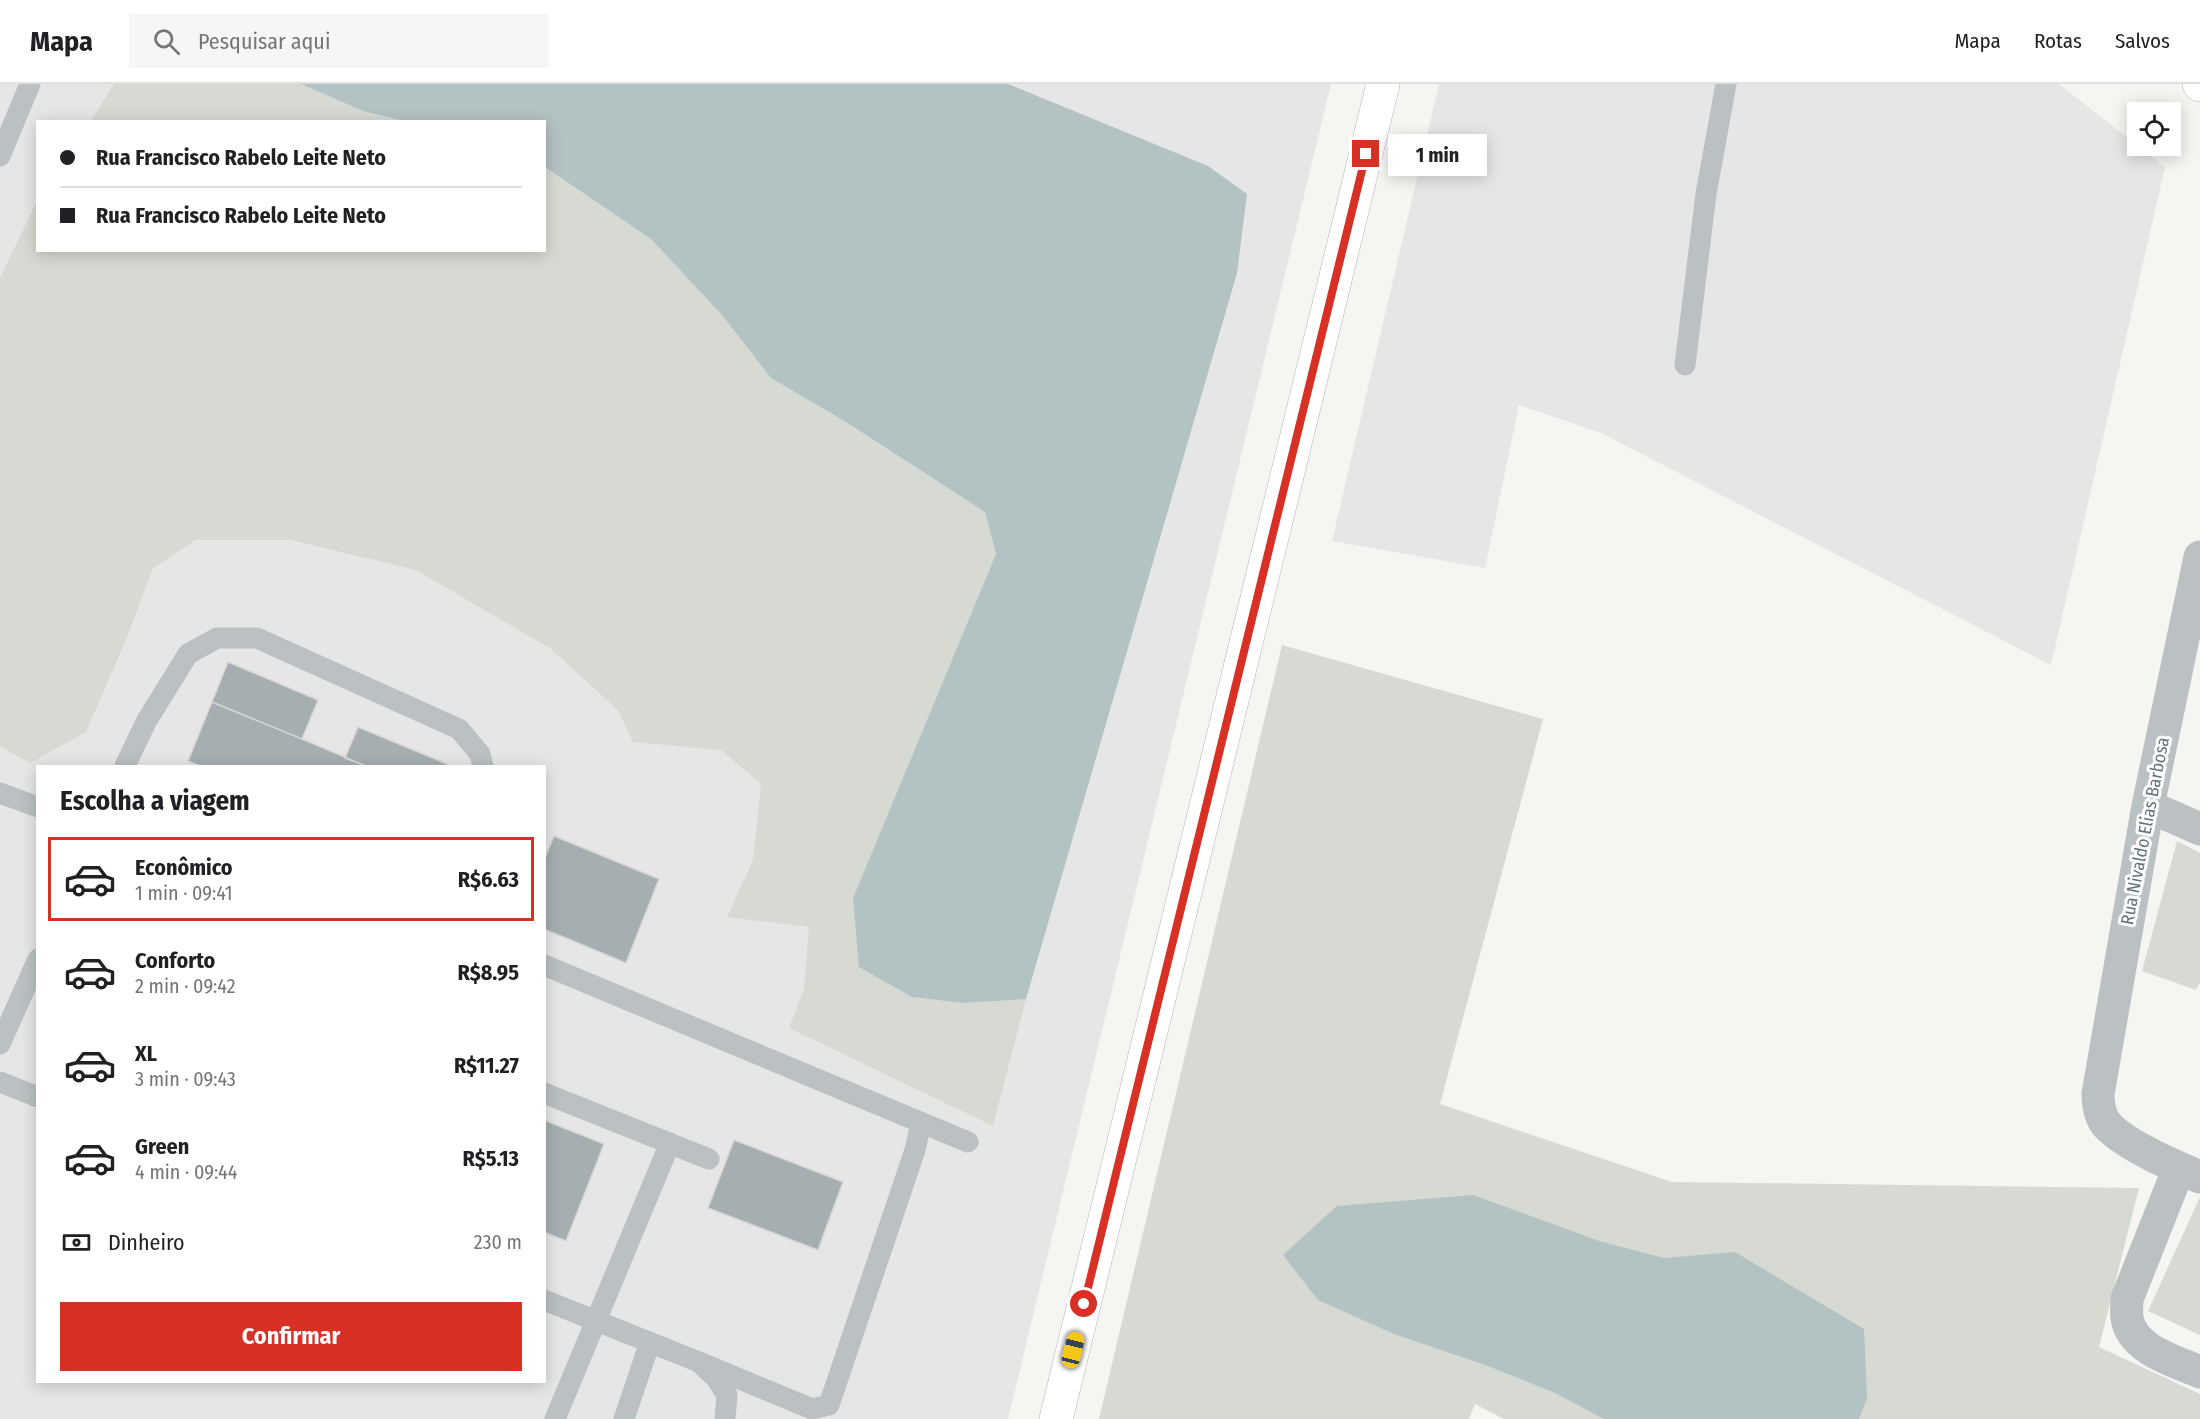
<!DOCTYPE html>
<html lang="pt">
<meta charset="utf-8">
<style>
:root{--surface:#fff;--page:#f6f6f6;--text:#202124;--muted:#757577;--line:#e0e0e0;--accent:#d93025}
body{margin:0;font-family:"Fira Sans Condensed",sans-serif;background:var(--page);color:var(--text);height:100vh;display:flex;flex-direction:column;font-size:22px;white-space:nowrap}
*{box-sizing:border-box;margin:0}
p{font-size:20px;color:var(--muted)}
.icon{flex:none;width:33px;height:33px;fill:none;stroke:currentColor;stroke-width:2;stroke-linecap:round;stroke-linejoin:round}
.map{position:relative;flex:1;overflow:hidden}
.drawer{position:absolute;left:36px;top:681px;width:510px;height:618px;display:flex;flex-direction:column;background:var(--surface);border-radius:0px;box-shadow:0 3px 15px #0003}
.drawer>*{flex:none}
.banner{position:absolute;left:36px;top:36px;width:510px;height:132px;border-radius:0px;box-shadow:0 3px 15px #0003;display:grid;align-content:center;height:132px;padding:0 24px;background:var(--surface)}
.tools{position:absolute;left:2127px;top:18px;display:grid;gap:12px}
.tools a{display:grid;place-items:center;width:54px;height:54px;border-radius:0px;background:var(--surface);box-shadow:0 3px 15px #0003;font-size:30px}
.end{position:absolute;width:27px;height:27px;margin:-14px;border:8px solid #d93025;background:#fff;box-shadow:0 0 0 3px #fff}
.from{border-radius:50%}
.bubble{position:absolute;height:42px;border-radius:0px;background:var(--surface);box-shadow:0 3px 15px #0003;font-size:20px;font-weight:700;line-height:42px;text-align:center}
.car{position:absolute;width:18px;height:36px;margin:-18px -9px;border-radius:8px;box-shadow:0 0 4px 2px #0007;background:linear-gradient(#f5c518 24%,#345 0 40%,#f5c518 0 76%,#345 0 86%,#f5c518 0)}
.banner b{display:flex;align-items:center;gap:21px;height:57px;font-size:22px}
.banner b+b{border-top:2px solid var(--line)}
.banner i{width:15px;height:15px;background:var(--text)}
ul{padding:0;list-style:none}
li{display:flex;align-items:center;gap:18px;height:84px;margin:0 12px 9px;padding:0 12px;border:3px solid transparent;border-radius:0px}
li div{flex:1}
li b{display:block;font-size:22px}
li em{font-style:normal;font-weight:700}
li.active{border-color:var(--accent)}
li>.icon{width:54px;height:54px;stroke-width:1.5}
h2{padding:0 24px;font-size:27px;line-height:72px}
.pay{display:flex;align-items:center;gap:15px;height:66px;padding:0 24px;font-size:22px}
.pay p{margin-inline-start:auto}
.cta{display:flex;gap:12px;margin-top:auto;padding:12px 24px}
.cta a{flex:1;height:69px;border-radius:0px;background:var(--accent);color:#fff;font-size:24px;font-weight:700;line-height:69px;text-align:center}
header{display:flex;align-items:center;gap:36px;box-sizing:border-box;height:84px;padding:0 30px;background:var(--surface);border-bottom:2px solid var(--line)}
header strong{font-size:28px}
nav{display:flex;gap:33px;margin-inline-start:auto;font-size:21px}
.search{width:420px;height:54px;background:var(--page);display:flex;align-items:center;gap:15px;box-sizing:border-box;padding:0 21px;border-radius:0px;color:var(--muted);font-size:22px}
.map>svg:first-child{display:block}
.built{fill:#e6e6e6;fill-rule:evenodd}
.green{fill:#d6dad2}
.water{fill:#b3c2c3}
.building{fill:#a5aeb1;stroke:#d7d6d5;stroke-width:1.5}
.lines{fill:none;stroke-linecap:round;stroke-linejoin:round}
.secondary-casing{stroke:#adb4b7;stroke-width:34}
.primary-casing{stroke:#afb4b6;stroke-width:34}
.lane{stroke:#bbc0c2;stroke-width:21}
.street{stroke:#bbc0c2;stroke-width:33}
.secondary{stroke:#fff;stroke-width:33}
.primary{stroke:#fff;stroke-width:33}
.route{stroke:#d93025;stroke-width:8}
.labels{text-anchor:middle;stroke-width:6;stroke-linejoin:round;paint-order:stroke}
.street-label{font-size:18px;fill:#64757a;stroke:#fff}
</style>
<header>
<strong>Mapa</strong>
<div class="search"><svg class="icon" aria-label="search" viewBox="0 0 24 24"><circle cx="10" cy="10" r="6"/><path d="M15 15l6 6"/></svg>Pesquisar aqui</div>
<nav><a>Mapa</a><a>Rotas</a><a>Salvos</a></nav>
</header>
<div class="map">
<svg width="2200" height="1335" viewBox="0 0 2200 1335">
<rect width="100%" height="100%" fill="#f5f5f2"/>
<path class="built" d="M0,0H1331L1008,1335H0ZM38,38H544V166H38ZM38,682H544V1298H38Z
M1439,0H2059L2165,83L2051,581L1601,349L1519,321L1485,484L1332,457Z"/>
<path class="green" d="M114,0H301L363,27L405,37L90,38Z
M545,83L651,155L722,231L771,294L846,338L985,428L996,470L853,814L964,919L1026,915L993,1042L789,944L804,905L809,843L727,833L753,776L761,700L721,666L633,658L618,626L551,565L416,486L291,456H196L153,484L125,558L86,648L30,679L0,662V194L37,117L38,166H544Z
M1282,561L1543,635L1440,1020L1672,1098L2139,1104L2099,1263L2200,1310V1335H1504L1475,1320L1469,1335H1099Z
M2177,757L2200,769V898L2196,906L2142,887Z
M2200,1113V1251L2148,1227Z"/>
<path class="water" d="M301,0H1008L1208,82L1247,110L1237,189L1026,915L964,919L912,913L859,883L853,814L996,470L985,428L846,338L771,294L722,231L651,155L545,83L544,38L405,37L363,27Z
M1473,1111L1599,1157L1664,1174L1735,1168L1864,1245L1867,1314L1859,1335H1604L1555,1309L1488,1282L1394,1250L1318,1216L1283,1171L1337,1122Z"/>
<path class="building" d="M228,578L318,616L302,655L212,618Z
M212,618L302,655L366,682H201L188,677Z
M358,643L447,680L446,682H366L345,674Z
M554,752L659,795L626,879L544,845V776Z
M544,1036L604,1060L566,1157L544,1148Z
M734,1056L843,1098L818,1166L708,1124Z"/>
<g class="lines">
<defs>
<path id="secondary" d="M1056,1335L1383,0"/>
<path id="primary" d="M2199,0L2200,1"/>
</defs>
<use href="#secondary" class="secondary-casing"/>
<use href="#primary" class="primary-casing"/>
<path class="lane" d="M0,72L30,0
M1685,281L1706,110L1726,0
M125,682L146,638L188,570L217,554H257L459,645L480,670L483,682
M0,709L38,723
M544,881L968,1058
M0,960L38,875
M0,998L38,1013
M544,1009L709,1075
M544,1216L699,1278L716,1294L727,1311L725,1335
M699,1278L812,1325L829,1321L915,1066L921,1039
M555,1335L670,1059
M624,1335L650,1258"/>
<path class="street" d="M2200,473L2148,722L2098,1010C2098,1020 2099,1028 2104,1037C2118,1058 2176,1083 2200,1093
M2148,722L2200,745
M2179,1084L2127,1215C2127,1221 2126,1228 2127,1234C2132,1266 2175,1277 2200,1288"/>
<use href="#secondary" class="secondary"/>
<use href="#primary" class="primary"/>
</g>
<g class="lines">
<path class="route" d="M1084,1220L1366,70"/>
</g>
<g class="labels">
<g class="street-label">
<text transform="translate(2145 747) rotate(-79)" y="6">Rua Nivaldo Elias Barbosa</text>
</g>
</g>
</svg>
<div class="tools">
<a><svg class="icon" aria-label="locate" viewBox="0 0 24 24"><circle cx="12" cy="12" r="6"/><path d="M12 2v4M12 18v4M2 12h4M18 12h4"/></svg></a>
</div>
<i class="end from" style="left:1084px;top:1220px"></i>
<i class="end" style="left:1366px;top:70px"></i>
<div class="bubble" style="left:1388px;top:50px;width:99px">1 min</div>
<i class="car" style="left:1073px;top:1266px;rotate:14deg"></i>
<div class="banner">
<b><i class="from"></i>Rua Francisco Rabelo Leite Neto</b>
<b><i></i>Rua Francisco Rabelo Leite Neto</b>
</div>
<section class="drawer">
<h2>Escolha a viagem</h2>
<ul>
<li class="active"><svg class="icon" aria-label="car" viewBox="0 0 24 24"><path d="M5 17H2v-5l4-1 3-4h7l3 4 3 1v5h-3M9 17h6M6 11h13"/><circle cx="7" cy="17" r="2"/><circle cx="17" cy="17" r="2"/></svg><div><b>Econômico</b><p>1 min · 09:41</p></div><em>R$6.63</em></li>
<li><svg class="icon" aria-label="car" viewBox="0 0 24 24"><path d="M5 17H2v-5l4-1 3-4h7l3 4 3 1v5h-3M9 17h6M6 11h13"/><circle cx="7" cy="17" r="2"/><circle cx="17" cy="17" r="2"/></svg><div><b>Conforto</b><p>2 min · 09:42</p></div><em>R$8.95</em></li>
<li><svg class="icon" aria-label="car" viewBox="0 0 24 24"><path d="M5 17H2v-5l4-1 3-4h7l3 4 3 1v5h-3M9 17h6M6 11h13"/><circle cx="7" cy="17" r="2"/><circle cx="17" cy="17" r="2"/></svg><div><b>XL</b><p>3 min · 09:43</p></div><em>R$11.27</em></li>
<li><svg class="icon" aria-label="car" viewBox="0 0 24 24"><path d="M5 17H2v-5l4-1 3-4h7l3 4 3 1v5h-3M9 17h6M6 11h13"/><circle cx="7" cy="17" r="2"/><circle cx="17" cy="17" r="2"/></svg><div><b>Green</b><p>4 min · 09:44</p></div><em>R$5.13</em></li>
</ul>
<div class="pay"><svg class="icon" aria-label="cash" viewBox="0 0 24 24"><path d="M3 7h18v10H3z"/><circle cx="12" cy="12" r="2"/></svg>Dinheiro<p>230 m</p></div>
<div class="cta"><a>Confirmar</a></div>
</section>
</div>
